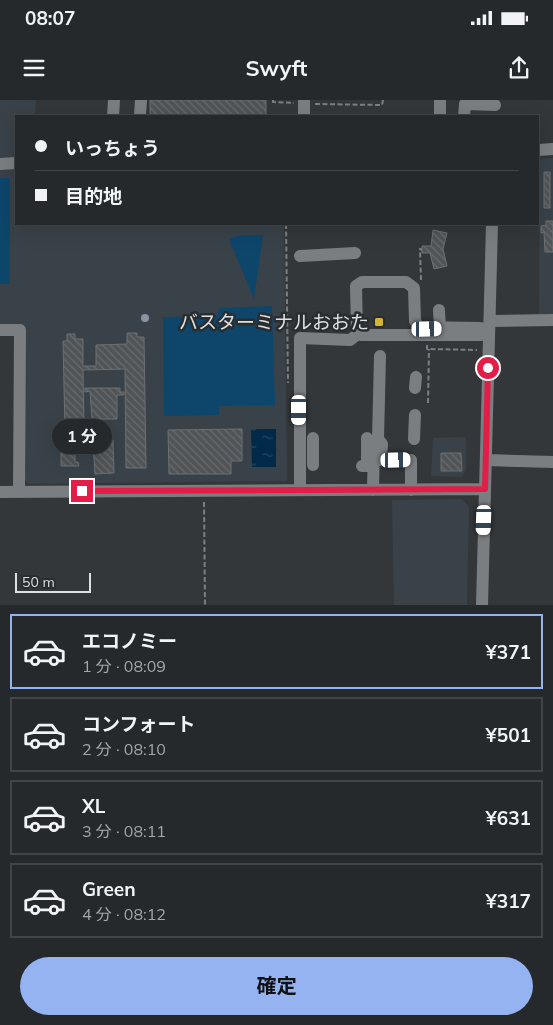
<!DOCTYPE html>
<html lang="ja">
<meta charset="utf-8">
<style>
:root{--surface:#26292c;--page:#2e3134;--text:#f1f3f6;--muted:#a4a6a9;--line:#424548;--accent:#95b2f1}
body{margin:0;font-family:Mulish,"Noto Sans JP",sans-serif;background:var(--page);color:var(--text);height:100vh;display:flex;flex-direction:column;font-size:19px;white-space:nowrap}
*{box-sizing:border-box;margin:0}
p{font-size:16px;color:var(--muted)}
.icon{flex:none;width:28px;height:28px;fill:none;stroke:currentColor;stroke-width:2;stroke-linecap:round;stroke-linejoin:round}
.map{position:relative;height:505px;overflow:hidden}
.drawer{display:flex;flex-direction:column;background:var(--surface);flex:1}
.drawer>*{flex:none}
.hud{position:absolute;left:15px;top:15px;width:524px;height:110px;border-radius:0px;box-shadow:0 5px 20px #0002,0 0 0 1px var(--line);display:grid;align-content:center;height:110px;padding:0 20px;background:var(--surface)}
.scale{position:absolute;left:15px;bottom:12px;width:76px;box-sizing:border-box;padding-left:5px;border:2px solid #dddfe1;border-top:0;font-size:14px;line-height:18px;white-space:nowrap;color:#dddfe1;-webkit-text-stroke:4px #292d30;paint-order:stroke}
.end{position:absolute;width:22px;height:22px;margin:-11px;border:6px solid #e11d48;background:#fff;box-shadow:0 0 0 2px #fff}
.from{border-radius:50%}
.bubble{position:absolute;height:35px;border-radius:18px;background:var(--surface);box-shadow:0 5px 20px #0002,0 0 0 1px var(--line);font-size:16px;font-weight:700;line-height:35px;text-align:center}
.car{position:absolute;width:15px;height:30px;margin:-15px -8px;border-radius:6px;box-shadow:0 0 4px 1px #0007;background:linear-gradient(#fff 24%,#345 0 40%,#fff 0 76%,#345 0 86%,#fff 0)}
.hud b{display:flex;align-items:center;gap:18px;height:48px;font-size:19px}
.hud b+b{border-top:1px solid var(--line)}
.hud i{width:12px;height:12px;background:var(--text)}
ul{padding:9px 0 0;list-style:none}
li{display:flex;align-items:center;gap:15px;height:75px;margin:0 10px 8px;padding:0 10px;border:2px solid var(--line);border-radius:0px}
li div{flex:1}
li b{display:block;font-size:19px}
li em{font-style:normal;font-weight:700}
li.active{border-color:var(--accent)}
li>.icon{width:45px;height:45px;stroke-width:1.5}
.action{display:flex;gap:10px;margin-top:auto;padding:10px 20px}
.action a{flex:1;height:58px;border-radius:30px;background:var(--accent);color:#111;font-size:20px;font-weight:700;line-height:58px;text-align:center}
.status{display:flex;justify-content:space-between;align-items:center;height:35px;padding:0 25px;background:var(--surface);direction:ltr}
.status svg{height:14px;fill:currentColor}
header{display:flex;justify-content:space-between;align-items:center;height:65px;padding:0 20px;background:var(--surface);font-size:22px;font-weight:700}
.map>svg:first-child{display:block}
.built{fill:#394249}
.green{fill:#0d456b}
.water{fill:url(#water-ripples)}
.building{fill:url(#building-back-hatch);stroke:#6c7074}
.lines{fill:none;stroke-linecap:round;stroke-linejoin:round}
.path{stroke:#7c7f82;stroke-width:2;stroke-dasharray:5 2.5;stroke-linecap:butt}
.minor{stroke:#7a7e81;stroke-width:12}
.tree{fill:#8995a0}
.route{stroke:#e11d48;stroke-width:6}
.poi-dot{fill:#d5b534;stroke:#292d30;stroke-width:2}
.labels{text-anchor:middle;stroke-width:5;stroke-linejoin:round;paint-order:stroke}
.poi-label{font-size:19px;fill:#dddfe1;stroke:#292d30;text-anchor:end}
</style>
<div class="status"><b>08:07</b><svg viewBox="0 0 49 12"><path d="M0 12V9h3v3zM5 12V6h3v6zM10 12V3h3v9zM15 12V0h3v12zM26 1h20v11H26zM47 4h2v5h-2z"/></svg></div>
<header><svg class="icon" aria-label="menu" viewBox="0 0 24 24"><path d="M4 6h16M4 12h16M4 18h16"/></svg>Swyft<svg class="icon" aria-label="share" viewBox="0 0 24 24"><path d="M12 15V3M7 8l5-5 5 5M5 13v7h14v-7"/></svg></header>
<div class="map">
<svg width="553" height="505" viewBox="0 0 553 505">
<defs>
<pattern id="water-ripples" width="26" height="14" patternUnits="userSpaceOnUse" patternTransform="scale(1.25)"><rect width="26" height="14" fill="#002a47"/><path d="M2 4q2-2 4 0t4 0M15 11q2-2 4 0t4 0" fill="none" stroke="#254861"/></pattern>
<pattern id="building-back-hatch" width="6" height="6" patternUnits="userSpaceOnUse" patternTransform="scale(1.25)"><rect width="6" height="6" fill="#505457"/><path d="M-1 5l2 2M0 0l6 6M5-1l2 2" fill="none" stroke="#696c6f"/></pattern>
</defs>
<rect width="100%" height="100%" fill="#33373a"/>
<path class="built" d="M0,0H36L35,16H16V60H0Z
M553,58V217L539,218L540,59Z
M0,67H16V124H284L287,381L28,384L23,377L25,226L0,227Z
M466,337V370L462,377L431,376L433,338Z
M462,399L469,407L467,505H394L392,400Z"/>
<path class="green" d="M0,78H10V184H0Z
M241,135H263L254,199L229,139Z
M272,206L275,305L219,306V315L164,316L163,217L218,216L219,208Z"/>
<path class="water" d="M251,329H276V367H252Z"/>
<path class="building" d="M150,0H266V16H150Z
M544,72H550V108H544Z
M546,121H553V152H545L544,132L541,133V126L546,125Z
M433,130L447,133L443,149L447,166L434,169L430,153H422V146H431Z
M127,233H137V237H144L146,368H126L125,269L83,270L84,329L65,330L63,241H67V234H75V239H83V266H96V245L127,244Z
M85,288H120V292H124V295H117V319H92L90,291L85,292Z
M242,329V361H231V374H169L168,330Z
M61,337L75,338V362H78L79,366H61Z
M113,340L114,373L95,374L93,341Z
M441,353H461L462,371H441Z"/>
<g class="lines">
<path class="path" d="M273,0V2L294,3
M315,4L382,5L383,0
M286,124L288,283
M421,180L420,149L422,150
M427,245V249L477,250
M428,303L429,249
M204,402L205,505"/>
<path class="minor" d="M440,0V16
M113,16L114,0
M140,16L141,0
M304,16V0
M464,16L465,4L495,5
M538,50L553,49
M0,64L16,63
M300,156L355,153
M362,182H406L414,188L415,221L419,227L480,228L489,231L481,235H361L357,230L356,186Z
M439,210L440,229
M490,221L553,220
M0,230H20L19,391
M415,288L416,277
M378,339L380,256
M414,339L415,315
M486,360L553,362
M313,365V338
M362,366H367V338
M300,389V238L350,240L358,234
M373,390L374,344L378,339L382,344L381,360H411V390
M0,392L485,389
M482,505L492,124"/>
</g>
<circle class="tree" cx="145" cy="218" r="4"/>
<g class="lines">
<path class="route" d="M82,391L485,389L488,268"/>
</g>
<rect class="poi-dot" x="374" y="217" width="10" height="10" rx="2.5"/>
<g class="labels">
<g class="poi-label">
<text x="369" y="229">バスターミナルおおた</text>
</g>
</g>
</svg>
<div class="scale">50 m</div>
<i class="end from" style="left:488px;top:268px"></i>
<i class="end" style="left:82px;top:391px"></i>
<div class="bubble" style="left:52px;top:319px;width:60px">1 分</div>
<i class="car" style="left:427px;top:229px;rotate:89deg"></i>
<i class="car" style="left:299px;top:310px;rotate:180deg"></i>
<i class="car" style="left:396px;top:360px;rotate:89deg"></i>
<i class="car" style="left:484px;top:420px;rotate:182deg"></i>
<div class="hud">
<b><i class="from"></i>いっちょう</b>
<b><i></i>目的地</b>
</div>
</div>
<section class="drawer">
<ul>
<li class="active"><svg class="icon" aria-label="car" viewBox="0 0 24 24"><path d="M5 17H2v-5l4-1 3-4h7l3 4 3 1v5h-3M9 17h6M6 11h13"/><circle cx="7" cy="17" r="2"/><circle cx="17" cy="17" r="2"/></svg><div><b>エコノミー</b><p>1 分 · 08:09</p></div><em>¥371</em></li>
<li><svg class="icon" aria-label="car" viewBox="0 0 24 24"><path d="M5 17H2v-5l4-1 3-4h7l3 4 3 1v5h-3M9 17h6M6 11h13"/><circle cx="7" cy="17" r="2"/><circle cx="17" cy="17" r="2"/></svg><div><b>コンフォート</b><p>2 分 · 08:10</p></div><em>¥501</em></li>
<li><svg class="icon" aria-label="car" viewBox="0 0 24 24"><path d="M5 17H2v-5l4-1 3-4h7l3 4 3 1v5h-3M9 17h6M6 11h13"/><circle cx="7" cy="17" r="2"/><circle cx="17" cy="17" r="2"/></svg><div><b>XL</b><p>3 分 · 08:11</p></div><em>¥631</em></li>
<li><svg class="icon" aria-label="car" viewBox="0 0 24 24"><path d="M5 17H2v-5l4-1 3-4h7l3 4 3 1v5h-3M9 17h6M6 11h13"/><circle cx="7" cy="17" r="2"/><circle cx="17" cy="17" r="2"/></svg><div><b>Green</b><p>4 分 · 08:12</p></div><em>¥317</em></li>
</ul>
<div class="action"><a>確定</a></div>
</section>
